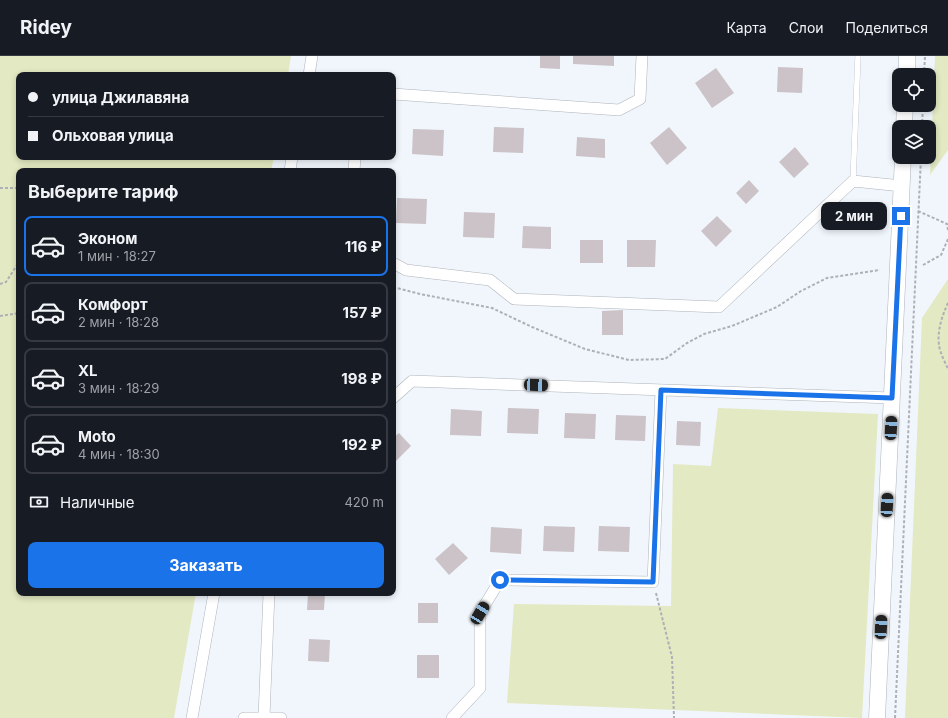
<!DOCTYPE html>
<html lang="ru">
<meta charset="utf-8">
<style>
:root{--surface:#171b24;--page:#242831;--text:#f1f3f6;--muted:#9ea1a6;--line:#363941;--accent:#1a73e8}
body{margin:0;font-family:Inter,sans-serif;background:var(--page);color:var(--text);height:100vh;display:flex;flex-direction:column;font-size:15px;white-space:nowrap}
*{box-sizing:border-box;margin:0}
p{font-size:13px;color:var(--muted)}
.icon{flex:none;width:22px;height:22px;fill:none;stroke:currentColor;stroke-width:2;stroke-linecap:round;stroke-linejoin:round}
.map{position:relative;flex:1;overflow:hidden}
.sheet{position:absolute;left:16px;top:112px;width:380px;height:428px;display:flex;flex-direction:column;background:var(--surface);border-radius:8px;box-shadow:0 2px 6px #0003}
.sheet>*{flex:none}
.top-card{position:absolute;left:16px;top:16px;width:380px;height:88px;border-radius:8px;box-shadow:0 2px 6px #0003;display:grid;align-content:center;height:88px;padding:0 12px;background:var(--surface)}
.fabs{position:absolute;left:892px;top:12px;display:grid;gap:8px}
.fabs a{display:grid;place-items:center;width:44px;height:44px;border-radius:8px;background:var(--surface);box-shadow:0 2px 6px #0003;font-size:20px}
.end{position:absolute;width:18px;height:18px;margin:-9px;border:5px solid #1a73e8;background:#fff;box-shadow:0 0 0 2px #fff}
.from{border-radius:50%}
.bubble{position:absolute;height:28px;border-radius:8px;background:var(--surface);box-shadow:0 2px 6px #0003;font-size:13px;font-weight:700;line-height:28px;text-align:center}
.car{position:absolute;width:12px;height:24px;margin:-12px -6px;border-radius:5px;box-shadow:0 0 3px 1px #0007;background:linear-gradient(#222 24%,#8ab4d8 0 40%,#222 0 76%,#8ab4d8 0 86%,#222 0)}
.top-card b{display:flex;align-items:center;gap:14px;height:38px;font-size:15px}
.top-card b+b{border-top:1px solid var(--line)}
.top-card i{width:10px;height:10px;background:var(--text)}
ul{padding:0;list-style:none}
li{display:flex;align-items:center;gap:12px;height:60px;margin:0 8px 6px;padding:0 4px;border:2px solid var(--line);border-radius:8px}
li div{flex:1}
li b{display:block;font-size:15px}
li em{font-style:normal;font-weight:700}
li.active{border-color:var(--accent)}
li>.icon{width:36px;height:36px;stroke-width:1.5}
h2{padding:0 12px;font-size:18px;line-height:48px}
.pay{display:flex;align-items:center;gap:10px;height:44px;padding:0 12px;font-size:15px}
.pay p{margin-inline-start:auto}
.cta{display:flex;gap:8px;margin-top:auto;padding:8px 12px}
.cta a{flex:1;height:46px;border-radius:8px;background:var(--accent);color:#fff;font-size:16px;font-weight:700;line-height:46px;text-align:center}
header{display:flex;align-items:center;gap:24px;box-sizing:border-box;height:56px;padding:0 20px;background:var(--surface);border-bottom:1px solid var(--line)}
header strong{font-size:19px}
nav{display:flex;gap:22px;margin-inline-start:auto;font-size:14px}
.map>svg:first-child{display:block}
.green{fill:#e3e9c2}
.building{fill:#cbc3c7}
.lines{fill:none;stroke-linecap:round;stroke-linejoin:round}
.service-casing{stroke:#aeb3ba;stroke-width:6}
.minor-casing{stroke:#aeb3ba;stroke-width:12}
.secondary-casing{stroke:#aeb3ba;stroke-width:17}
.path{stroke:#adb1b6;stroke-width:2;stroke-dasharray:3 2;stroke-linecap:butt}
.service{stroke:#fff;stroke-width:5.5}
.minor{stroke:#fff;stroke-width:11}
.secondary{stroke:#fff;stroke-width:16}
.route{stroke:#1a73e8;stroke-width:5}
</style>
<header>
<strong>Ridey</strong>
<nav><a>Карта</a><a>Слои</a><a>Поделиться</a></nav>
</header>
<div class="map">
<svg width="948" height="662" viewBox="0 0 948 662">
<rect width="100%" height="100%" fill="#f1f6fd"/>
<path class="green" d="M0,0H291L288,19H19V101H274L271,115H19V537H196L174,662H0Z
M935,0H948V94L930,119Z
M948,223V662H905L922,262Z
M718,352L878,358L862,662L507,647L514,548L671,550L673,408L711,410Z"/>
<path class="building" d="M540,0H560V13L540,12Z
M573,0H614V10L573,8Z
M778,11L803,12L802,37L777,36Z
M716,12L734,37L712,52L695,27Z
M494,71L524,72L523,97L493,96Z
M669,71L687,92L667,109L650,87Z
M413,73L444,74L443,100L412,98Z
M577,81L605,83V102L576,100Z
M795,91L809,108L794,122L779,106Z
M749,124L759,135L746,148L736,137Z
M397,142L427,143L426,168L396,167Z
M464,156L495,157L494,182L463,181Z
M717,160L732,175L716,191L701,175Z
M523,170L551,171V193L522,192Z
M580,184H603V207H580Z
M627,184H656L655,211H627Z
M623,254V279H602V255Z
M508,352L539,353L538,378L507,377Z
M451,353L482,355L481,380L450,379Z
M565,357L596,358L595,383L564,382Z
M616,359L646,360L645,385L615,384Z
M677,365L701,366L700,390L676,389Z
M399,377L411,390L393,408V382Z
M544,470L575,471L574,496L543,495Z
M599,470L630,471L629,496L598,495Z
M491,471L522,473L521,498L490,496Z
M453,487L468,502L449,519L435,503Z
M308,537H325L324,554H307Z
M418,547H438V567H418Z
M309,583L330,584L329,606L308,605Z
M417,599H439V622H417Z"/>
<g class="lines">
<defs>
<path id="service" d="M853,125L858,0"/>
<path id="minor" d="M309,19L312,0
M393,38L619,54L640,43L642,0
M290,115L292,101
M354,115L355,101
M393,207L406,214L490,224L514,243L719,251L853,125L902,130
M393,342L412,325L892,342
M264,661L269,537
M192,662L214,537
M244,662H281
M452,662L480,632V557L500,524L653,526L661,334"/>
<path id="secondary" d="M907,19V0
M904,71L905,49
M877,662L903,101"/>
</defs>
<use href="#service" class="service-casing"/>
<use href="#minor" class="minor-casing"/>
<use href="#secondary" class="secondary-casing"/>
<path class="path" d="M924,19L925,0
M922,71L923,49
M0,132H19
M918,155L947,168L948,174
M923,209L941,199L948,183
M0,228L6,226L19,206
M393,231L420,238L492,252L532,271L585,293L629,304L665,303L687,287L704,278L732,270L777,251L801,235L827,222L880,214
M948,247C942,260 937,275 939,289C940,297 945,306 948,313
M0,260L19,257
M656,537L672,601L674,662
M895,662L921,101"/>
<use href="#service" class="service"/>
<use href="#minor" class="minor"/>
<use href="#secondary" class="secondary"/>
</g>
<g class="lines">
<path class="route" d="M500,524L653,526L661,334L892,342L901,160"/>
</g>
</svg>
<div class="fabs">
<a><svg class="icon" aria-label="locate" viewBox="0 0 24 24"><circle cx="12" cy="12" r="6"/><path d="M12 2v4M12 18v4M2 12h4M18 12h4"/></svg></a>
<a><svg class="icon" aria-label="layers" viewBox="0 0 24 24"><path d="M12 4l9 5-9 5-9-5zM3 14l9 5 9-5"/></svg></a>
</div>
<i class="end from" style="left:500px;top:524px"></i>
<i class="end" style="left:901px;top:160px"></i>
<div class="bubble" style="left:821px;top:146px;width:66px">2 мин</div>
<i class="car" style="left:536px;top:329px;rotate:92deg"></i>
<i class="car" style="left:891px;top:372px;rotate:3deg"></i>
<i class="car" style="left:887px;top:449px;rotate:3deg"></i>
<i class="car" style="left:480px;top:557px;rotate:31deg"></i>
<i class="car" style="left:881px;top:571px;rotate:3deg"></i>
<div class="top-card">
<b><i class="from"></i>улица Джилавяна</b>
<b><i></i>Ольховая улица</b>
</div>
<section class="sheet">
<h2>Выберите тариф</h2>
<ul>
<li class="active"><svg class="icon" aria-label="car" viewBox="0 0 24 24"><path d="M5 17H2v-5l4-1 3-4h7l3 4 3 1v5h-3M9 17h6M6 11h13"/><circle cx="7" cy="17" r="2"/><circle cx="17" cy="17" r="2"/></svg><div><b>Эконом</b><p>1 мин · 18:27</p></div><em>116 ₽</em></li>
<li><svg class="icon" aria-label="car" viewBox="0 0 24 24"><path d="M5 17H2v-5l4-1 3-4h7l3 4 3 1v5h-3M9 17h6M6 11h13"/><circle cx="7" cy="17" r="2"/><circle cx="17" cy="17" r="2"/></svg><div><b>Комфорт</b><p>2 мин · 18:28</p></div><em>157 ₽</em></li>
<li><svg class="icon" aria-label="car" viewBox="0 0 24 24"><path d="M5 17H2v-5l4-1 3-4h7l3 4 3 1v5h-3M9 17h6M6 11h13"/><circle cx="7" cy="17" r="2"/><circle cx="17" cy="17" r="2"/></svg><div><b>XL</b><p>3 мин · 18:29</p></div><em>198 ₽</em></li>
<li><svg class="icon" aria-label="car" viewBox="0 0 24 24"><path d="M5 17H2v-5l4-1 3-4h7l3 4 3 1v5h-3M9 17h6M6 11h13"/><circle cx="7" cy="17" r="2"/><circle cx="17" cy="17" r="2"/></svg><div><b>Moto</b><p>4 мин · 18:30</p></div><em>192 ₽</em></li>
</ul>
<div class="pay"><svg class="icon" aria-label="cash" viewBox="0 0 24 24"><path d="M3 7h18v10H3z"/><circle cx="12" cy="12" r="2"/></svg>Наличные<p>420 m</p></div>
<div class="cta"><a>Заказать</a></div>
</section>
</div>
